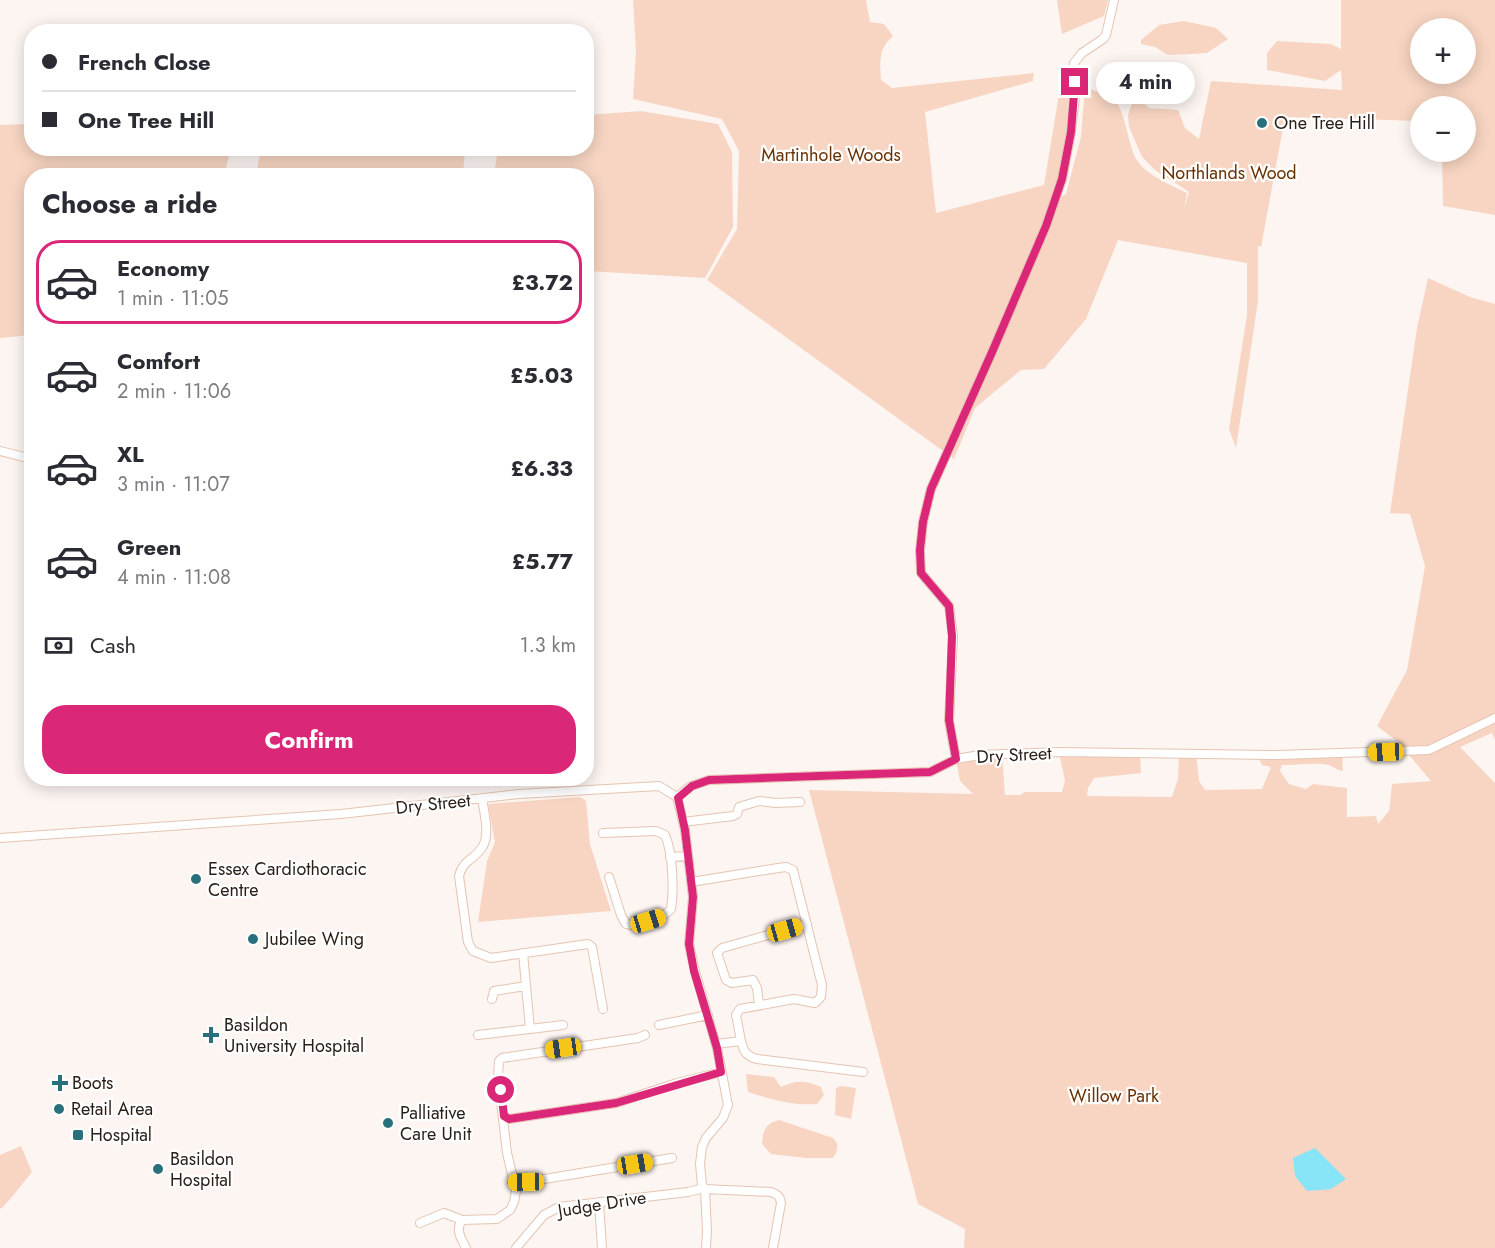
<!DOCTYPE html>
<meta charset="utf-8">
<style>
:root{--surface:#fff;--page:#f7f7f7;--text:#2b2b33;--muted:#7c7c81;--line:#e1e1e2;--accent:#db2777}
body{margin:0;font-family:Jost,sans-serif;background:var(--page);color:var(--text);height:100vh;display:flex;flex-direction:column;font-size:22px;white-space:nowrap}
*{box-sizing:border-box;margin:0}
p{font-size:20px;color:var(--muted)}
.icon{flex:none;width:33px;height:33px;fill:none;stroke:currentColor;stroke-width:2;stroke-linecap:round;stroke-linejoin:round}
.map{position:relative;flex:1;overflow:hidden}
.panel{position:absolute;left:24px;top:168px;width:570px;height:618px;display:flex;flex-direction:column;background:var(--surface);border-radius:24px;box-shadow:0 3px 15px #0003}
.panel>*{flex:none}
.guide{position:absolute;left:24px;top:24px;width:570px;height:132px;border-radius:24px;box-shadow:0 3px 15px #0003;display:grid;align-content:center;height:132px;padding:0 18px;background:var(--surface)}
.fabs{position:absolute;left:1410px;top:18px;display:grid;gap:12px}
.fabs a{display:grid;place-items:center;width:66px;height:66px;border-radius:50%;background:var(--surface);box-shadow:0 3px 15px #0003;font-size:30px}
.end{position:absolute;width:27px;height:27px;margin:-14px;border:8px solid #db2777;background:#fff;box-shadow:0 0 0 3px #fff}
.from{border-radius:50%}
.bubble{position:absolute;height:42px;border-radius:21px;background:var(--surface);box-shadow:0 3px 15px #0003;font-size:20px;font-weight:700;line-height:42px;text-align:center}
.car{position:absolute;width:18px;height:36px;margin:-18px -9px;border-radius:8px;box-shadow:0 0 4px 2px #0007;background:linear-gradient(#f5c518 24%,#345 0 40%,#f5c518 0 76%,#345 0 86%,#f5c518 0)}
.guide b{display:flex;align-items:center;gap:21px;height:57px;font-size:22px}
.guide b+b{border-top:2px solid var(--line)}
.guide i{width:15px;height:15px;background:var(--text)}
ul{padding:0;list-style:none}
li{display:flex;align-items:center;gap:18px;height:84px;margin:0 12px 9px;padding:0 6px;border:3px solid transparent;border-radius:24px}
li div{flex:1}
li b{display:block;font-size:22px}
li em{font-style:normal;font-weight:700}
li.on{border-color:var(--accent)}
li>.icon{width:54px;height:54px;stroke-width:1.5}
h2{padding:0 18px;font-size:27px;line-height:72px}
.pay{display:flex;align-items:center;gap:15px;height:66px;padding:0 18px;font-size:22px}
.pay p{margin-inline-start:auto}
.button{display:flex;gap:12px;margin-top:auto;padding:12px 18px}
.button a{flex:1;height:69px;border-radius:24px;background:var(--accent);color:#fff;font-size:24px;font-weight:700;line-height:69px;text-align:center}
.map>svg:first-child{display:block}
.green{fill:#f8d5c2;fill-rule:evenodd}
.water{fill:#88e4f7}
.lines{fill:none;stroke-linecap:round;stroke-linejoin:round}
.minor-casing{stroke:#e5c4b1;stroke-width:10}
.minor{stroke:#fff;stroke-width:8}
.route{stroke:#db2777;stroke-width:8}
.poi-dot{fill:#29707d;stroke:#fff;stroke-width:2}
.labels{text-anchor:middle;stroke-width:4.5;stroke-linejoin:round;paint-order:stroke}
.poi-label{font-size:18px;fill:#291d16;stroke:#fff;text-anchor:start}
.park-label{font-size:18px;fill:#693002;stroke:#fff}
.street-label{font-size:18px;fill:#291d16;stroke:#fff}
</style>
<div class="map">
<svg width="1495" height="1248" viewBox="0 0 1495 1248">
<rect width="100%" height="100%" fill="#fdf5f2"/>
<path class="green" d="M633,0H866L870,22L884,24L893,36C878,49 880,61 881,80L892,88L1034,73L1033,81L925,112L936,213L1044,185L1061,82L1081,74L1055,199L1066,194L1081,137L1085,87C1094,91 1108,95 1115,101C1125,110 1128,144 1136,159C1147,176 1169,184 1187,193L1184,210L1189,192L1155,170L1142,157L1129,127L1128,115L1135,95L1149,108L1178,110L1185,128L1199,139L1211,81L1342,90L1341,70L1325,81L1267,70V53L1277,41L1331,44L1341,49V0H1495V215L1443,206L1442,152H1466V106H1420V121L1285,117L1261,247L1258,246V301L1236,448L1229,429L1247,315V263L1118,240L1086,319L1044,369L1021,370L975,408L954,459L707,280L737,229L739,151L722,119L633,99L636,52ZM1420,28H1466V74H1420Z
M1057,0H1108L1104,16L1062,34Z
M1184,21L1216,28L1228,39L1207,53L1192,54L1168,55L1155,47L1141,44V40L1159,25Z
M641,111L718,124L732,152L733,227L705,278L587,271L586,176L494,175L498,149L586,148L587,115Z
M31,124L32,148L231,149L224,175L32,176L31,335L0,338V125Z
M261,149V148L465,149L463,175H256Z
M1428,278L1470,297L1495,304V740L1492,733L1460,747L1495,783V1248H964L965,1229L918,1204L809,790L973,794L960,781L956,759L1002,755L1005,795H1020L1025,792H1062L1065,781L1059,752L1140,754L1141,773L1094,778L1088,788L1087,796L1172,797L1178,779L1179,754L1196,753L1199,781L1205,790L1262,789L1271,767L1262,765L1257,754H1342L1343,771C1336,770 1335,767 1329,765C1315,762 1297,765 1282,765L1280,771L1289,784L1306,789L1313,784L1347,788V817L1376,816L1378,824L1389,811L1392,784L1431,781L1398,742L1377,726L1407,670L1425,566L1410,514L1390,513L1417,328Z
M580,797L586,801L590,844L611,911L478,922L487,861L495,842L488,804Z
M746,1074L774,1077L781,1087C796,1080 806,1080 821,1087L824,1095L817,1104C793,1106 771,1099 748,1092Z
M841,1086L856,1088L851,1119L835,1115L836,1088Z
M779,1120L833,1138C840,1145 838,1150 833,1158H806L771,1154L762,1144C763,1132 765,1123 779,1120Z
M21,1146L32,1172C25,1180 6,1206 0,1209V1155Z"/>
<path class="water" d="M1315,1148L1346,1179L1331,1189L1307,1191L1295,1176L1293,1158Z"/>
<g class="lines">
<defs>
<path id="minor" d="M0,451L32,459
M956,759L949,721L953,636L949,606L921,573L920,551L923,522L931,489L993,350L1046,226L1062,179L1071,132L1075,96L1074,63L1082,53L1103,39L1106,35L1114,0
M677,797L685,830L693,897L689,944L695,971L717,1048L728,1105L723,1118L706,1138L702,1147L700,1164L702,1185L705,1189L707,1231L706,1248
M482,798C484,812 490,834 483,846C476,859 463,859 459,876L468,942L473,951L491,958L588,944L592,947L603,1009
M683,822L733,816L737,814L739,807L759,801L776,803L800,802
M603,833L656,831L665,835C673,853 674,891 671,909C662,919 638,927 626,924L621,915L609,877
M0,838L341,814L519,794L659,786L677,797L691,786L709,780L930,772L956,759L980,755L1059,752L1278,755L1429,750L1495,718
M670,857L688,856
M691,882L778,868L786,867L793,870L822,985L821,997L815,1003L794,999L740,1009L736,1015L741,1041L716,1044
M492,999L494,991L526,986
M759,1005L757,988L753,980L732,983L726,980L717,953L722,948L807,924
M659,1025L708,1015
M530,1029L563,1025
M478,1035L530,1029L523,953
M741,1041C744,1052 746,1056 757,1059L863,1072
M504,1116L509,1119L616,1103L677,1083L721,1072
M512,1182H526L672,1158
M705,1189L771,1192C777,1194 780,1196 781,1203L773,1248
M599,1202L602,1248
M420,1223L444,1213L462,1220
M466,1248C461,1238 455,1230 462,1220L497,1219L510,1210L514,1202L516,1191L507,1153L498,1076L499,1061L502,1058L638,1038L645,1035
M516,1248L544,1215L559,1207L688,1192L704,1188"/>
</defs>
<use href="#minor" class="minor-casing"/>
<use href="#minor" class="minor"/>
</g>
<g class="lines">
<path class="route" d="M501,1090L504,1116L509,1119L616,1103L721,1072L717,1048L694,971L689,944L693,897L685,830L678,798L692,786L709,780L930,772L956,759L949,720L952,636L949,606L921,573L920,550L923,522L931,489L993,350L1046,226L1062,179L1071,132L1075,82"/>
</g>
<g class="poi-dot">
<circle cx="1262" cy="123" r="6"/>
<circle cx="196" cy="879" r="6"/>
<circle cx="253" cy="939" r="6"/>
<path d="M208 1026h6v6h6v6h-6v6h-6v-6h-6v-6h6z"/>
<path d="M57 1074h6v6h6v6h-6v6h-6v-6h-6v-6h6z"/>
<circle cx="59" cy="1109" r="6"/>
<circle cx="388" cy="1123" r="6"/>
<rect x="72" y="1129" width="12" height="12" rx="3"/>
<circle cx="158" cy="1169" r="6"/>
</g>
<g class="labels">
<g class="poi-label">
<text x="1274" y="129">One Tree Hill</text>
<text x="208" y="875">Essex Cardiothoracic<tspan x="208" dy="21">Centre</tspan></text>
<text x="265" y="945">Jubilee Wing</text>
<text x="224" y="1031">Basildon<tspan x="224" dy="21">University Hospital</tspan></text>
<text x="72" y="1089">Boots</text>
<text x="71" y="1115">Retail Area</text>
<text x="400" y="1119">Palliative<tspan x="400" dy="21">Care Unit</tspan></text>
<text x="90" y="1141">Hospital</text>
<text x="170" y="1165">Basildon<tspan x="170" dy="21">Hospital</tspan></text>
</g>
<g class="park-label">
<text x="831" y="161">Martinhole Woods</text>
<text x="1229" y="179">Northlands Wood</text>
<text x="1114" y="1102">Willow Park</text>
</g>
<g class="street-label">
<text transform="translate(1014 755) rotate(-3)" y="6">Dry Street</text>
<text transform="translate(433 804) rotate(-6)" y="6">Dry Street</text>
<text transform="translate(602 1204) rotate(-9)" y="6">Judge Drive</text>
</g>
</g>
</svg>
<div class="fabs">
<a>+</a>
<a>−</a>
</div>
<i class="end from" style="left:501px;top:1090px"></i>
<i class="end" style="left:1075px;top:82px"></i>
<div class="bubble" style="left:1096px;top:62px;width:99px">4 min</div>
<i class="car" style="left:1386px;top:752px;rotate:268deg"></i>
<i class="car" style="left:648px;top:921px;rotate:73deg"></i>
<i class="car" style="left:785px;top:930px;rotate:74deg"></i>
<i class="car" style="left:563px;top:1048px;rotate:262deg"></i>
<i class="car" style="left:635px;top:1164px;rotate:81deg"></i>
<i class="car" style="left:526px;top:1182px;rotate:269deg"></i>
<div class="guide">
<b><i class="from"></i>French Close</b>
<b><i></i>One Tree Hill</b>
</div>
<section class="panel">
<h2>Choose a ride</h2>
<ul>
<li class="on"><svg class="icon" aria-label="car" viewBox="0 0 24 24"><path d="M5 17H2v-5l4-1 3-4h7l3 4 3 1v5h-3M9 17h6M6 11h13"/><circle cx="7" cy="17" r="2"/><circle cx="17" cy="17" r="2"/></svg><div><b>Economy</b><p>1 min · 11:05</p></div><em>£3.72</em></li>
<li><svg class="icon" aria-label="car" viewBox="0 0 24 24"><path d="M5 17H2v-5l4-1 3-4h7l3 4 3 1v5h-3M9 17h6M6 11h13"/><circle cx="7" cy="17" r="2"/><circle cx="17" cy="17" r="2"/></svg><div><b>Comfort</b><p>2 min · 11:06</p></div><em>£5.03</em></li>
<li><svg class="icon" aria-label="car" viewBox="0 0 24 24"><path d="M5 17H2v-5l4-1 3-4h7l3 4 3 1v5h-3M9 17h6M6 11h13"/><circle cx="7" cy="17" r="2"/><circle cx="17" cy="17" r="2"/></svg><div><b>XL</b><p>3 min · 11:07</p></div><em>£6.33</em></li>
<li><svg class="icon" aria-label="car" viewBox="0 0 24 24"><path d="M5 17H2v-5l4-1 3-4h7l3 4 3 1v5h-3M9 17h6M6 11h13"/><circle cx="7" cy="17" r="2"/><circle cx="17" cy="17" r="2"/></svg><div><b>Green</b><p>4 min · 11:08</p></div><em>£5.77</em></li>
</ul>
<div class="pay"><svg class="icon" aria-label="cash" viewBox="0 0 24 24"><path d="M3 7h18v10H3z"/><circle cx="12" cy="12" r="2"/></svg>Cash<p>1.3 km</p></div>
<div class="button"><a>Confirm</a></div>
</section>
</div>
